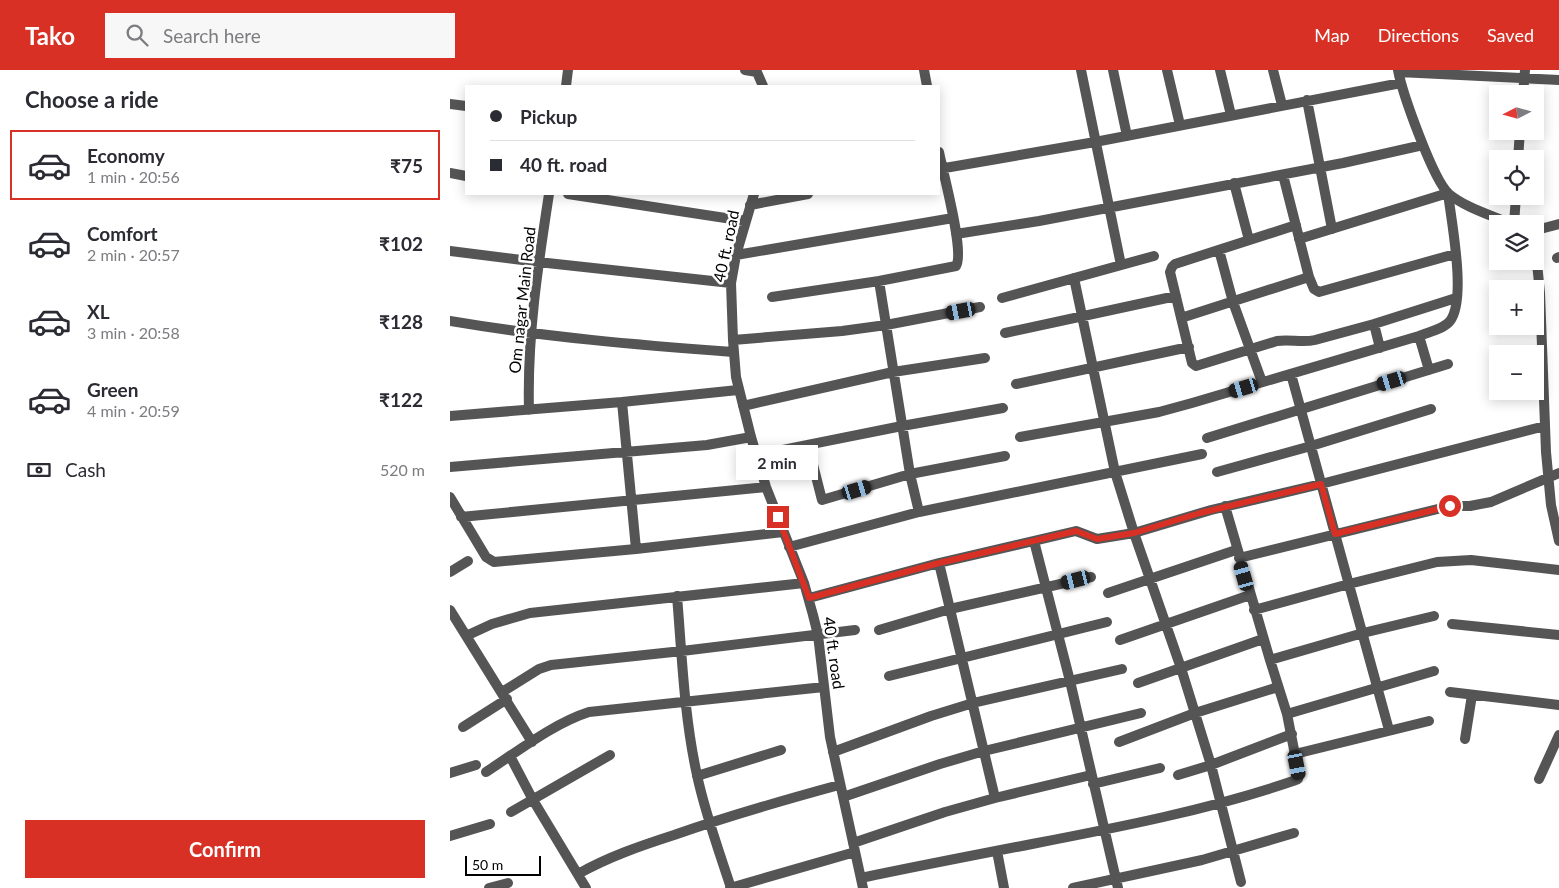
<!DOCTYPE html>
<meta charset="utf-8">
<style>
:root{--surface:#fff;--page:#f7f7f7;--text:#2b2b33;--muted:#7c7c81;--line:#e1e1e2;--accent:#d93025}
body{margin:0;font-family:Lato,sans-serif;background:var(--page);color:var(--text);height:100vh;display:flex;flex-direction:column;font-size:19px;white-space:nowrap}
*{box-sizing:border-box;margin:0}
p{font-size:16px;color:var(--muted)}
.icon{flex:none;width:28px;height:28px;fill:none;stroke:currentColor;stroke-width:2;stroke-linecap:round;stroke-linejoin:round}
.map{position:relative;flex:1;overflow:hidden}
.sheet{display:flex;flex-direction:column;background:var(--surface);width:450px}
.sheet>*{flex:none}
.hud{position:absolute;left:15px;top:15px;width:475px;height:110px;border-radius:0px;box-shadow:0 2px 12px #0003;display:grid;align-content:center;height:110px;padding:0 25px;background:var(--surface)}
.needle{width:32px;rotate:264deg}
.tools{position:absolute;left:1039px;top:15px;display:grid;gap:10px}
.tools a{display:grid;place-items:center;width:55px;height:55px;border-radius:0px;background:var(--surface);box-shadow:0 2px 12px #0003;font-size:25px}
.scale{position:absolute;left:15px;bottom:12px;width:76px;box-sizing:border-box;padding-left:5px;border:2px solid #000;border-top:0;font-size:14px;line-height:18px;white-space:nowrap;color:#000;-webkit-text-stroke:4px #fff;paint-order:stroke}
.end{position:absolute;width:22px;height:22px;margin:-11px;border:6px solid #d93025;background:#fff;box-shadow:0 0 0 2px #fff}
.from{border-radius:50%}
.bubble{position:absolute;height:35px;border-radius:0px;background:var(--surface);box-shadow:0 2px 12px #0003;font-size:16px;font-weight:700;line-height:35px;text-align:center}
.car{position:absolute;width:15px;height:30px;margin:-15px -8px;border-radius:6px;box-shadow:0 0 4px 1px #0007;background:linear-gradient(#222 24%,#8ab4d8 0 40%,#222 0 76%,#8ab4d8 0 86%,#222 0)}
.hud b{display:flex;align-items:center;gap:18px;height:48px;font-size:19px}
.hud b+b{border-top:1px solid var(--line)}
.hud i{width:12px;height:12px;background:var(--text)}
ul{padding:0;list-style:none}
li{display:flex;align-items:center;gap:15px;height:70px;margin:0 10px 8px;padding:0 15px;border:2px solid transparent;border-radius:0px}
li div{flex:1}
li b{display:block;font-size:19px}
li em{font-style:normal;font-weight:700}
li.current{border-color:var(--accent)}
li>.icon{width:45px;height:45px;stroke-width:1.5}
h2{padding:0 25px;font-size:22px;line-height:60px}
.pay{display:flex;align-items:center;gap:12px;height:55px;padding:0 25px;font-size:19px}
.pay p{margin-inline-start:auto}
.button{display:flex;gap:10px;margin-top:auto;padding:10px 25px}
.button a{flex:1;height:58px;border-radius:0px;background:var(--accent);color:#fff;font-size:20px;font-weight:700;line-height:58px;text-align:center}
header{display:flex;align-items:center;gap:30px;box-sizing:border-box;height:70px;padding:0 25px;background:var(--accent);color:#fff}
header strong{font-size:24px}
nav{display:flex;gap:28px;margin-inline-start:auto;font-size:18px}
.search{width:350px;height:45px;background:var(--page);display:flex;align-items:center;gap:12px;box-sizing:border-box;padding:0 18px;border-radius:0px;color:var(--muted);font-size:19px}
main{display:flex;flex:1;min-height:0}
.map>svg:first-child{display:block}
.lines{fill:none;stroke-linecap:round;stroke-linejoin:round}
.street{stroke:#555;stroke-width:10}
.route{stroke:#d93025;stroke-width:6}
.labels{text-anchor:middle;stroke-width:5;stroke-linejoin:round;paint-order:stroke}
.street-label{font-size:16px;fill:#000;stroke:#fff}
</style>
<header>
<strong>Tako</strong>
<div class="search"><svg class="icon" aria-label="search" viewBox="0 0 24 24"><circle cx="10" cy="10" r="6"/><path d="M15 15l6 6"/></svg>Search here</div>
<nav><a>Map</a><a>Directions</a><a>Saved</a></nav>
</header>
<main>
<section class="sheet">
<h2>Choose a ride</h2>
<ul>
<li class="current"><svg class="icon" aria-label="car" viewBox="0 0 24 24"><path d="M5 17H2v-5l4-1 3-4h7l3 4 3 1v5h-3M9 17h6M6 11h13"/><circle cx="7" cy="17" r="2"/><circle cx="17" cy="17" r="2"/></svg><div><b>Economy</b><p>1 min · 20:56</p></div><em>₹75</em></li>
<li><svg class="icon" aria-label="car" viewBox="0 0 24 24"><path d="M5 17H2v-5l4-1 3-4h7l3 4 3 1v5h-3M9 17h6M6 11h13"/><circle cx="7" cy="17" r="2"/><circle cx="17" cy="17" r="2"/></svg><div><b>Comfort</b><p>2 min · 20:57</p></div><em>₹102</em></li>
<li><svg class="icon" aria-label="car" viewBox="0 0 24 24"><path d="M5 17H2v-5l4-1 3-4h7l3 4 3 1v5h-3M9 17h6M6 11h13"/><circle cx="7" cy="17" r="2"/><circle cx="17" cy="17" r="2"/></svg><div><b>XL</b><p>3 min · 20:58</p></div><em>₹128</em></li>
<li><svg class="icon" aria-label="car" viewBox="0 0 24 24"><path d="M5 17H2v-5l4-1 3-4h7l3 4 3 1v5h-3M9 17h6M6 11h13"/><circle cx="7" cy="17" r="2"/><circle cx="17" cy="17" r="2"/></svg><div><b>Green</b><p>4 min · 20:59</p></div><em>₹122</em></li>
</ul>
<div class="pay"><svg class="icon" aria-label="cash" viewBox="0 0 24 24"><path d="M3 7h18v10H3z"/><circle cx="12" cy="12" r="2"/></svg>Cash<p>520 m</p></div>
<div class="button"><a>Confirm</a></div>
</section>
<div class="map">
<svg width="1109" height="818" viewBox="0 0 1109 818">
<rect width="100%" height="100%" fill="#fff"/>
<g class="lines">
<path class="street" d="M295,0L307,2
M306,0L313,16
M474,0L477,16
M631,0L671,195
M663,0L677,66
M717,0L730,55
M770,0L781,45
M823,0L832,35
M948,0C952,22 983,110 999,124C1016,138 1041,145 1061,154
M949,2L1109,10
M116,16L118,0
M1073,24L1075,0
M857,30L882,159
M0,34L16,36
M1068,89L1070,61
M489,99L645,72L951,13
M0,103L16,106
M833,105L859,207L864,219L869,222L1005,184
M784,113L799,170
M118,124L295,151
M304,124L286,185L281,213L283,270L286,307L301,367L316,417L354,513L363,545L368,565L380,667L413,818
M300,135L358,124
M1064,154L1066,126
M846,155L725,194L722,197L720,202L742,293L746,296L827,271C840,269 852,273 865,270L924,254L1006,228
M1085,159L1094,158L1109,154
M506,164L589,151L893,93L973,75
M1085,173L1090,223L1096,382L1101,435L1109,471
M769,180L783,232L812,312
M0,181L88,192L281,213
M286,185L503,148
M1107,188L1109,187
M624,208L665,402L684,463L731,598L761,695L791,812
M429,211L460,404L469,442
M322,227L429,211L506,196C515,182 493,103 489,82
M552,228L704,186
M731,248L859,207
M0,251C94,267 189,275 283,282
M924,254L930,278
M555,263L726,226
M969,266L979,300
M283,270L392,261L436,255L530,237
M841,304L939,660
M566,314L739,277
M172,332L186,479
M293,336L443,302L535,288
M79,340C77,267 88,195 99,124
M0,346L172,332L288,320
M570,367L709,342L742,333L969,266C978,262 994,259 1000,251C1017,229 1001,150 998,123L849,169
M757,368L998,294
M358,375L372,430L460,404L555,386
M307,385L452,356L553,338
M0,397L257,375L301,367
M767,402L861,376L981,339
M0,427L36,487L44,492L186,479L333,462
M775,436L820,590L913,563L984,546
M11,447L316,417
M584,471L620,611L668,818
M339,477L469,442L752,384
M789,488L1000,436H1020L1041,432L1109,403
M489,493L545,728
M0,502L18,491
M658,523L786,480
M227,526C232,586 234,646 247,705C255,743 269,781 281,818
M359,528L489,493L626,461L647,469L684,463L761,440L871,414L1095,356
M0,540L82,672
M804,540L899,514L987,492L1021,490L1109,500
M1002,554L1109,565
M429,560L500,539L641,507
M16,566L42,554L80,543L354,513
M670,570L800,525
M439,606L657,552
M688,613L813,569
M52,622L89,599L101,595L232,581L405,560
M1000,622L1109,635
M837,644L984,601
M13,657L57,629
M1015,669L1022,625
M669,672L745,643L828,617
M383,682L481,646L523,633L672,599
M845,684L979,651
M60,686L83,730L136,818
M36,702C67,682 104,653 139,642L374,617
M0,703L26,695
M728,705L761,695L842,664
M247,706L331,680
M1089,709L1109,665
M643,714L710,698
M393,727L490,694L534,681L691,643
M61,742L160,685
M0,766L40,754
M403,773L495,742L545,728L641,705
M547,781L554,818
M128,804C158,787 190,776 224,765C278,746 334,730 389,715
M411,808C468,796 525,785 582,774C670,757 758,740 843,711L848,709L849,705L837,644L820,590
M39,818L58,813
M280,818L405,782
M623,818L752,790L844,763"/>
</g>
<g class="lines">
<path class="route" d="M328,447L359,528L489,493L626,461L647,469L684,463L750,443L871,414L885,464L1000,436"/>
</g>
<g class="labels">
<g class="street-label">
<text transform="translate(276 176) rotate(-78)" y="6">40 ft. road</text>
<text transform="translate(72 230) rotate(-84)" y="6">Om nagar Main Road</text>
<text transform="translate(384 583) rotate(82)" y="6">40 ft. road</text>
</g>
</g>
</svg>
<div class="tools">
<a><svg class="needle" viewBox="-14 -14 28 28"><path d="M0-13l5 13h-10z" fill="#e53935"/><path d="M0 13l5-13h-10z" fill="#7c7c81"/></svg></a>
<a><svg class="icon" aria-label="locate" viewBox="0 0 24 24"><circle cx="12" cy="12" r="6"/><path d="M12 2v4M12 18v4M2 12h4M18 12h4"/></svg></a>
<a><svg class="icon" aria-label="layers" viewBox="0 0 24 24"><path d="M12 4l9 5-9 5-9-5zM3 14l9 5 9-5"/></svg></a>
<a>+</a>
<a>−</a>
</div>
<div class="scale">50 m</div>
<i class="end from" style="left:1000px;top:436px"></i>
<i class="end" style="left:328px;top:447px"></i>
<div class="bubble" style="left:286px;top:375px;width:82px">2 min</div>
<i class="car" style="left:511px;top:241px;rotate:259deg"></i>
<i class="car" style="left:942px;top:311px;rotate:253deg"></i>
<i class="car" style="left:794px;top:318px;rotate:253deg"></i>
<i class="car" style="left:407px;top:420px;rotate:73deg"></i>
<i class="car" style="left:794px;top:506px;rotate:344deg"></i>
<i class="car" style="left:626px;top:510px;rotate:256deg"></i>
<i class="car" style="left:847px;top:695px;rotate:169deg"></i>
<div class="hud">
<b><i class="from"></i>Pickup</b>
<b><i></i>40 ft. road</b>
</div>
</div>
</main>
